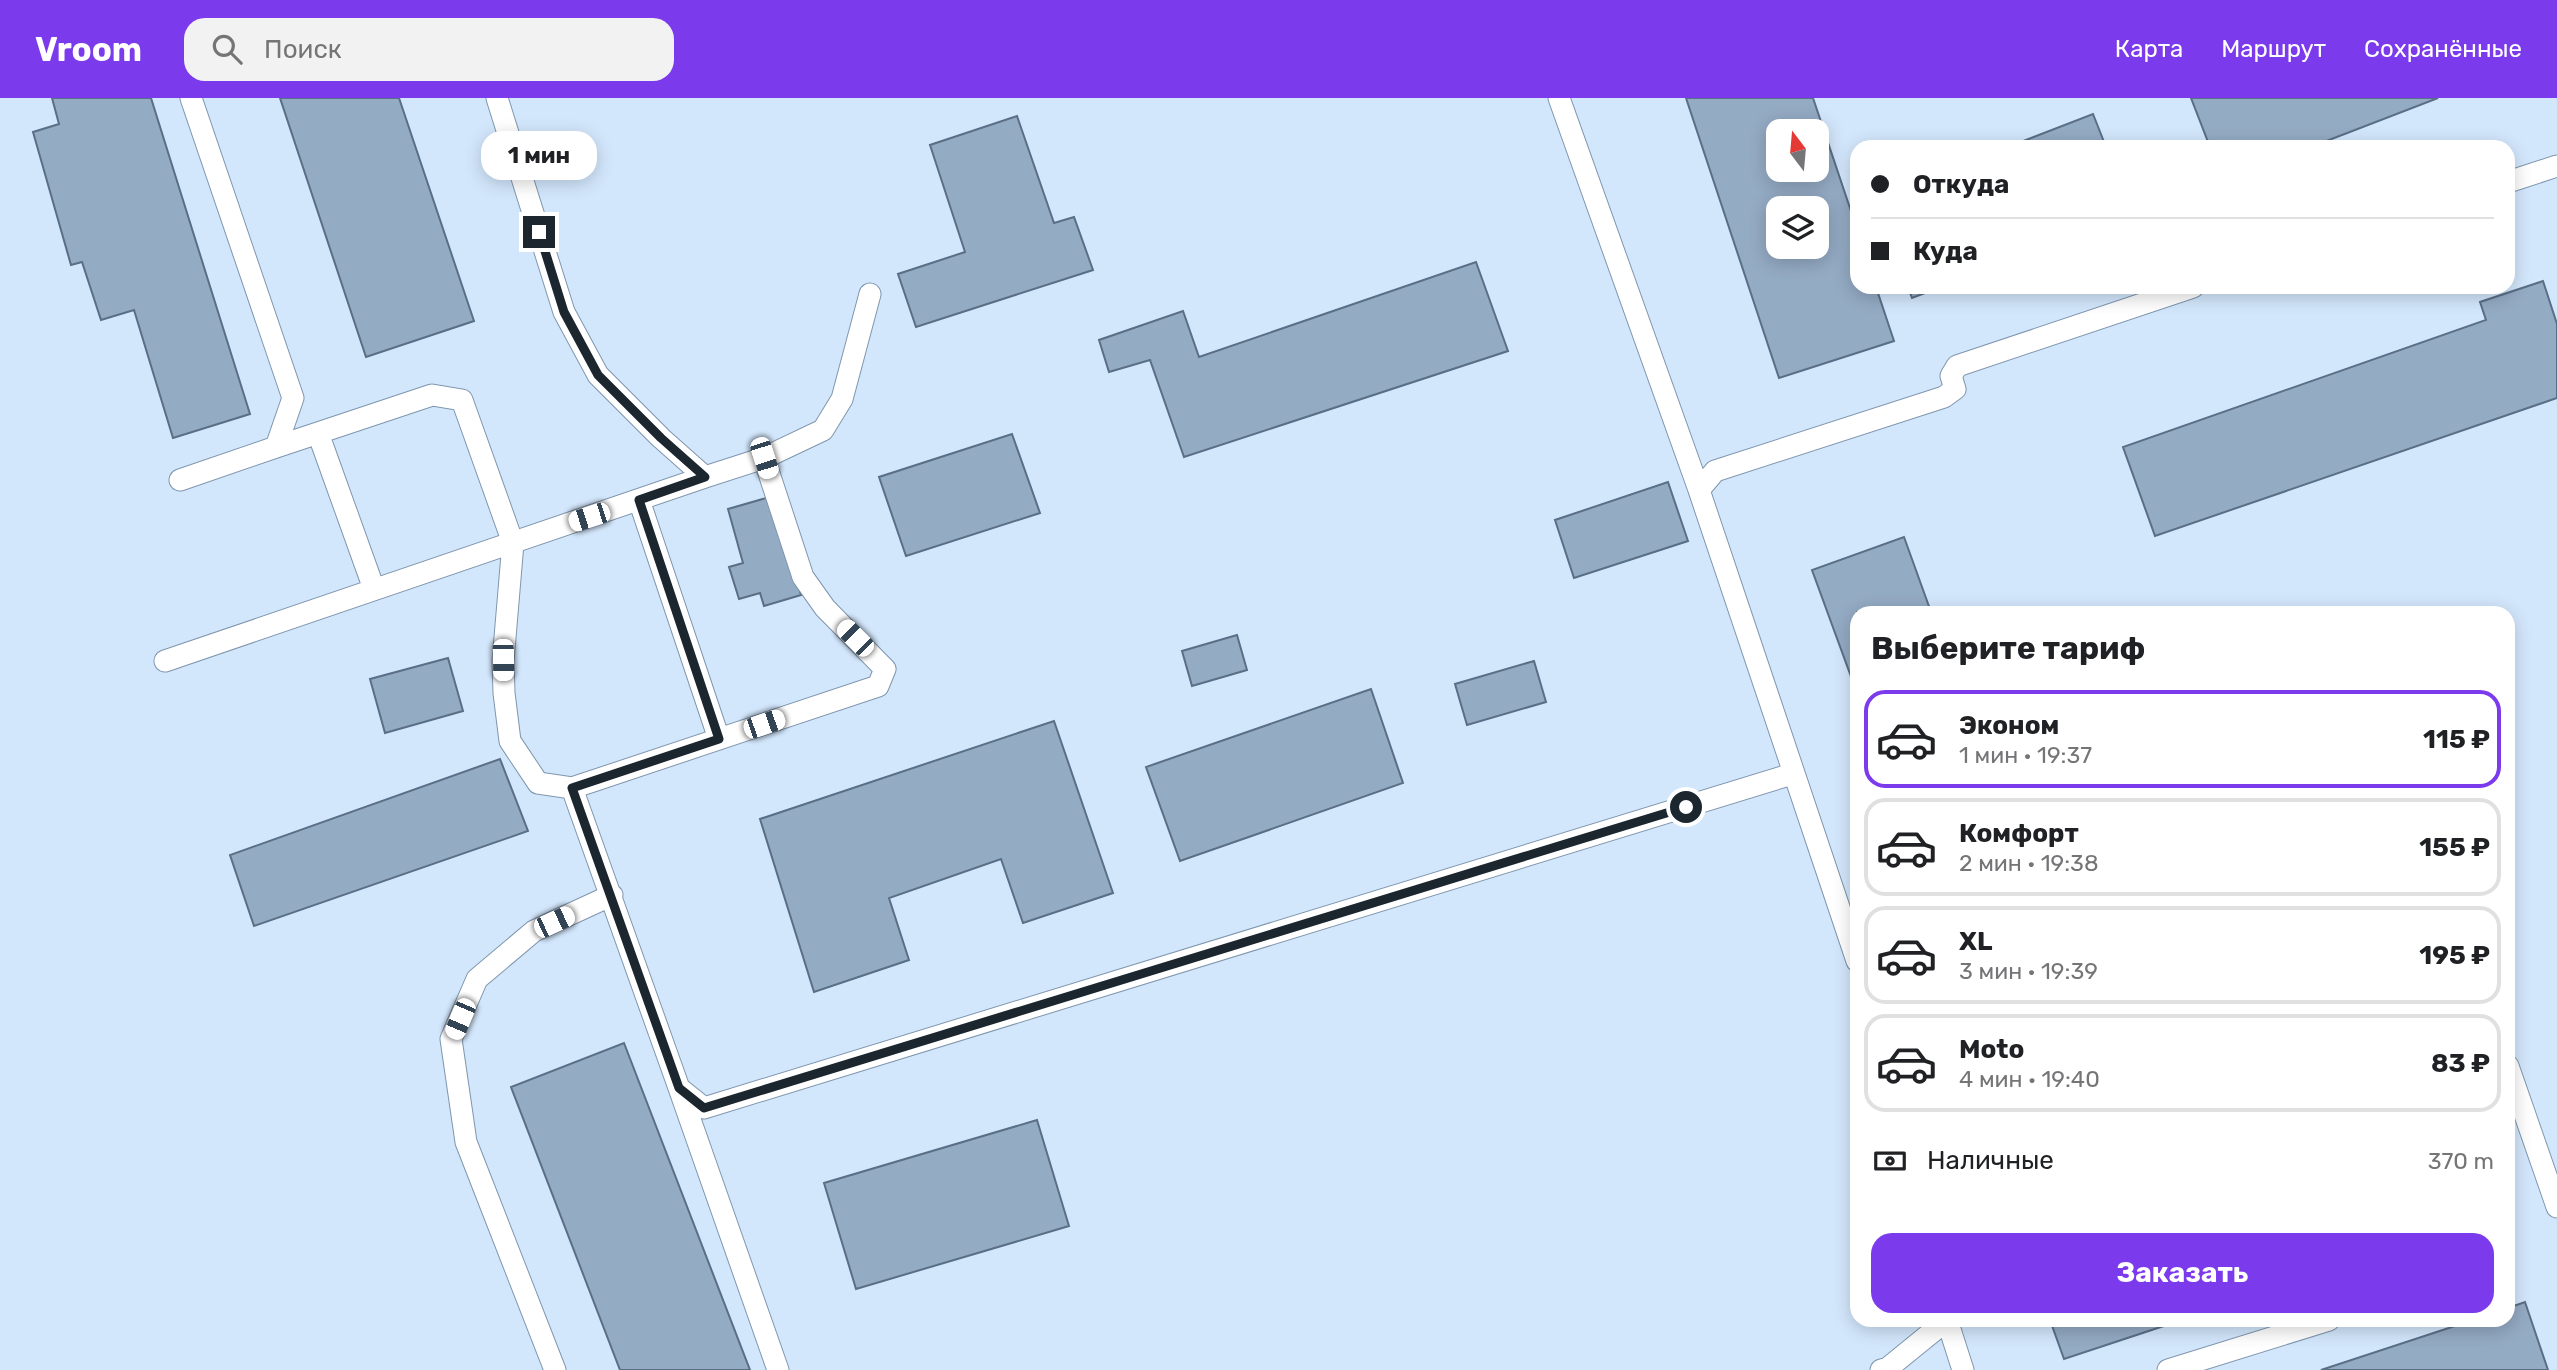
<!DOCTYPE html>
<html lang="ru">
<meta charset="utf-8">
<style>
:root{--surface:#fff;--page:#f2f2f2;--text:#202124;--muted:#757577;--line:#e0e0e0;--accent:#7c3aed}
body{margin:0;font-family:Rubik,sans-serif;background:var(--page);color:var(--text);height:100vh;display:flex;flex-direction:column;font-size:26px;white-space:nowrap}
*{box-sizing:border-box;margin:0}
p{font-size:23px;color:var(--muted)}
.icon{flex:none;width:38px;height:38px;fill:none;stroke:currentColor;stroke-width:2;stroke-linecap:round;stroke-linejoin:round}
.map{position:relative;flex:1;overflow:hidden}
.panel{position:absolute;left:1850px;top:508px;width:665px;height:721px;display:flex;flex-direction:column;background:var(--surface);border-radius:21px;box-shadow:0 4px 18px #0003}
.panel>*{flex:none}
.hud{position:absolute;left:1850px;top:42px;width:665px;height:154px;border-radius:21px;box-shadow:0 4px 18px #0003;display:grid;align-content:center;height:154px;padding:0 21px;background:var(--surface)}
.needle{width:46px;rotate:344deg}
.fabs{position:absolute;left:1766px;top:21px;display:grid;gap:14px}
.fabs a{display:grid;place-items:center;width:63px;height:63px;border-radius:14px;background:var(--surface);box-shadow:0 4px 18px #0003;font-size:35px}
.end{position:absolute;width:32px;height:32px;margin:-16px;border:9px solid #1c262f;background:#fff;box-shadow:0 0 0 4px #fff}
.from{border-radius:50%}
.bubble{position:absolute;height:49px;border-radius:21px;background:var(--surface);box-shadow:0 4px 18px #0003;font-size:23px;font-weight:700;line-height:49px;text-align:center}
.car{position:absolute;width:21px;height:42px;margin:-21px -10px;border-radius:9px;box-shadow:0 0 5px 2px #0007;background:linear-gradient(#fff 24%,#345 0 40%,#fff 0 76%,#345 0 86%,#fff 0)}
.hud b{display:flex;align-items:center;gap:24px;height:66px;font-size:26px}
.hud b+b{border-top:2px solid var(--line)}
.hud i{width:18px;height:18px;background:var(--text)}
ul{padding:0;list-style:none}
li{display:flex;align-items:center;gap:21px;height:98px;margin:0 14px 10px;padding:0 7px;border:4px solid var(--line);border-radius:21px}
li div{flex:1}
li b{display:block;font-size:26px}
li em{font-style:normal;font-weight:700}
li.current{border-color:var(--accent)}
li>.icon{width:63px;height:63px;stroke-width:1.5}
h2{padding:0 21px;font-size:32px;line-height:84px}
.pay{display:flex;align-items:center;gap:18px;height:77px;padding:0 21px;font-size:26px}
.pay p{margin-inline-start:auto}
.button{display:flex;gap:14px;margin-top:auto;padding:14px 21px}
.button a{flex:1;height:80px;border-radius:21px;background:var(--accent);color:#fff;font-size:28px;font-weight:700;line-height:80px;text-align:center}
header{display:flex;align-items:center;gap:42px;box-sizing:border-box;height:98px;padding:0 35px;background:var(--accent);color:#fff}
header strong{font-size:33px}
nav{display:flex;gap:38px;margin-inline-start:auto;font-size:24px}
.search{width:490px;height:63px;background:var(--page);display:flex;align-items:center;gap:18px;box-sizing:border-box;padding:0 24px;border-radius:21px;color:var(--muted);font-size:26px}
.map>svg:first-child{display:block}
.building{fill:#94abc4;stroke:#596f86;stroke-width:2;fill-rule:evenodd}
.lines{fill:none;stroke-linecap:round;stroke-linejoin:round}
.service-casing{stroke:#7f96ae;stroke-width:23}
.service{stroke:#fff;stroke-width:21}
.route{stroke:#1c262f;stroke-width:9}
</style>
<header>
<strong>Vroom</strong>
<div class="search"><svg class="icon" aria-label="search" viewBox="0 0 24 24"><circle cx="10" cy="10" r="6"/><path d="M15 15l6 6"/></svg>Поиск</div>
<nav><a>Карта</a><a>Маршрут</a><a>Сохранённые</a></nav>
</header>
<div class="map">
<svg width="2557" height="1272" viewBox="0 0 2557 1272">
<rect width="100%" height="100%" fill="#d3e7fc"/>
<path class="building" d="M52,0H151L250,316L173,340L134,212L101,222L82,164L71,167L33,34L59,26Z
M280,0H399L474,223L366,259Z
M1686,0H1813L1857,131V189H1876L1894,243L1779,280ZM1778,33H1816V72H1778ZM1778,110H1816V149H1778Z
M2191,0H2438L2311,49H2210Z
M2093,16L2106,49H2008Z
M1017,18L1054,125L1074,119L1093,172L916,229L898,176L965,154L930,47Z
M1476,164L1508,253L1184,359L1150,262L1109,274L1099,242L1183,213L1199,259Z
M2543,183L2557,226V300L2155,438L2123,349L2486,222L2480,204Z
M1908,189H1941L1912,200Z
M1012,336L1040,415L906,458L879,379Z
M1668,384L1688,443L1574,480L1555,422Z
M773,398L801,497L764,508L760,495L739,501L729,469L743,465L728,411Z
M1904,439L1931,514H1857V595L1812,472Z
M1237,537L1247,572L1192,588L1182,553Z
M448,560L463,613L385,635L370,581Z
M1534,563L1546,604L1467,627L1455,586Z
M1371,591L1403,685L1180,763L1146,669Z
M1054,623L1113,795L1023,825L1001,761L889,800L909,862L814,894L760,721Z
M500,661L528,733L254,828L230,757Z
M624,945L750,1272H620L511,989Z
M1037,1022L1069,1128L856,1191L824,1085Z
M2525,1204L2548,1272H2321L2473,1222H2508V1210Z
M2050,1222H2182L2064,1261Z"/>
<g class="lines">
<defs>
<path id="service" d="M497,0L564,214L598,277L661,340L705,379L764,360L823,332L842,301L870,196
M1559,0L1699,392
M2508,84L2557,68
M318,335L374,491
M276,349L432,297L462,302L513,445L503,563L504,595L510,643L538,685L572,690L878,588L885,571L825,510L803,479L764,360
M180,382L276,349L293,300L191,0
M639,402L719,641
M165,563L705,379
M572,690L679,990L704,1010L1792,676
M1857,863L1699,392L1715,373L1944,299L1955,291L1951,278L1957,268L2193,189
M2508,968L2557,1109
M679,990L778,1272
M1947,1222L1963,1272
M555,1272L466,1044L451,941L477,881L534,833L612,797
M1881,1272L1888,1270L1947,1222
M2168,1272L2329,1222"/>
</defs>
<use href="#service" class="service-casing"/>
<use href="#service" class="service"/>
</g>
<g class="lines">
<path class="route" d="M539,134L564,214L598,277L661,340L705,379L639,402L719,641L572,690L679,990L704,1010L1686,709"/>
</g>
</svg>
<div class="fabs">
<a><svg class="needle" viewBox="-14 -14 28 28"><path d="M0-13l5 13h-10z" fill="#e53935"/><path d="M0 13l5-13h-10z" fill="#757577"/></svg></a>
<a><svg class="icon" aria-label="layers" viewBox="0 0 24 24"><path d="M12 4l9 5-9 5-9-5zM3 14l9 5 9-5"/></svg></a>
</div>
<i class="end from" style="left:1686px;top:709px"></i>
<i class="end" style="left:539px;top:134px"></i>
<div class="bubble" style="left:481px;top:33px;width:116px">1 мин</div>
<i class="car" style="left:764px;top:360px;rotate:162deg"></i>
<i class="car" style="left:589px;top:419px;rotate:252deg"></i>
<i class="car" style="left:855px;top:540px;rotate:315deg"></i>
<i class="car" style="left:503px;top:562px;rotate:179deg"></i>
<i class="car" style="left:764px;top:626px;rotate:71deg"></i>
<i class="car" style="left:554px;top:824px;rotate:65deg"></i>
<i class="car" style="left:460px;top:921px;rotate:203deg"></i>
<div class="hud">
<b><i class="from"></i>Откуда</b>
<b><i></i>Куда</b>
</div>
<section class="panel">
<h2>Выберите тариф</h2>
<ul>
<li class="current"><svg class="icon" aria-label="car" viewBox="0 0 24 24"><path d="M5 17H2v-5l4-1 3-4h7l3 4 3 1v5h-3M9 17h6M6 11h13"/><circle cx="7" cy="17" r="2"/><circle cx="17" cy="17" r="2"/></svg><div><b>Эконом</b><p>1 мин · 19:37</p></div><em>115 ₽</em></li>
<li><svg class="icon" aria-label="car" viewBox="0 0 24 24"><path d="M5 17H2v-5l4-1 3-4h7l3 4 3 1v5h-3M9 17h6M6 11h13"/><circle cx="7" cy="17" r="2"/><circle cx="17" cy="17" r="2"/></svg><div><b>Комфорт</b><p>2 мин · 19:38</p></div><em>155 ₽</em></li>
<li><svg class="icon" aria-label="car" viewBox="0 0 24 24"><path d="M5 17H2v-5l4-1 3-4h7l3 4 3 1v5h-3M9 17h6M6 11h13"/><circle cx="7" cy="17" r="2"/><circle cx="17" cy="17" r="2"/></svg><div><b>XL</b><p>3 мин · 19:39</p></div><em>195 ₽</em></li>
<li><svg class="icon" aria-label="car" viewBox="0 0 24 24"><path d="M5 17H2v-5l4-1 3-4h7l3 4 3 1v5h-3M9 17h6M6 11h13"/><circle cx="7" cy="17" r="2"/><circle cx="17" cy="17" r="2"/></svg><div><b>Moto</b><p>4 мин · 19:40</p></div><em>83 ₽</em></li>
</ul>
<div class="pay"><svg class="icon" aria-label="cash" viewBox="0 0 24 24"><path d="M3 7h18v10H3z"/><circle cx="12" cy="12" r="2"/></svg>Наличные<p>370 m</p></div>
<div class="button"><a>Заказать</a></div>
</section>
</div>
